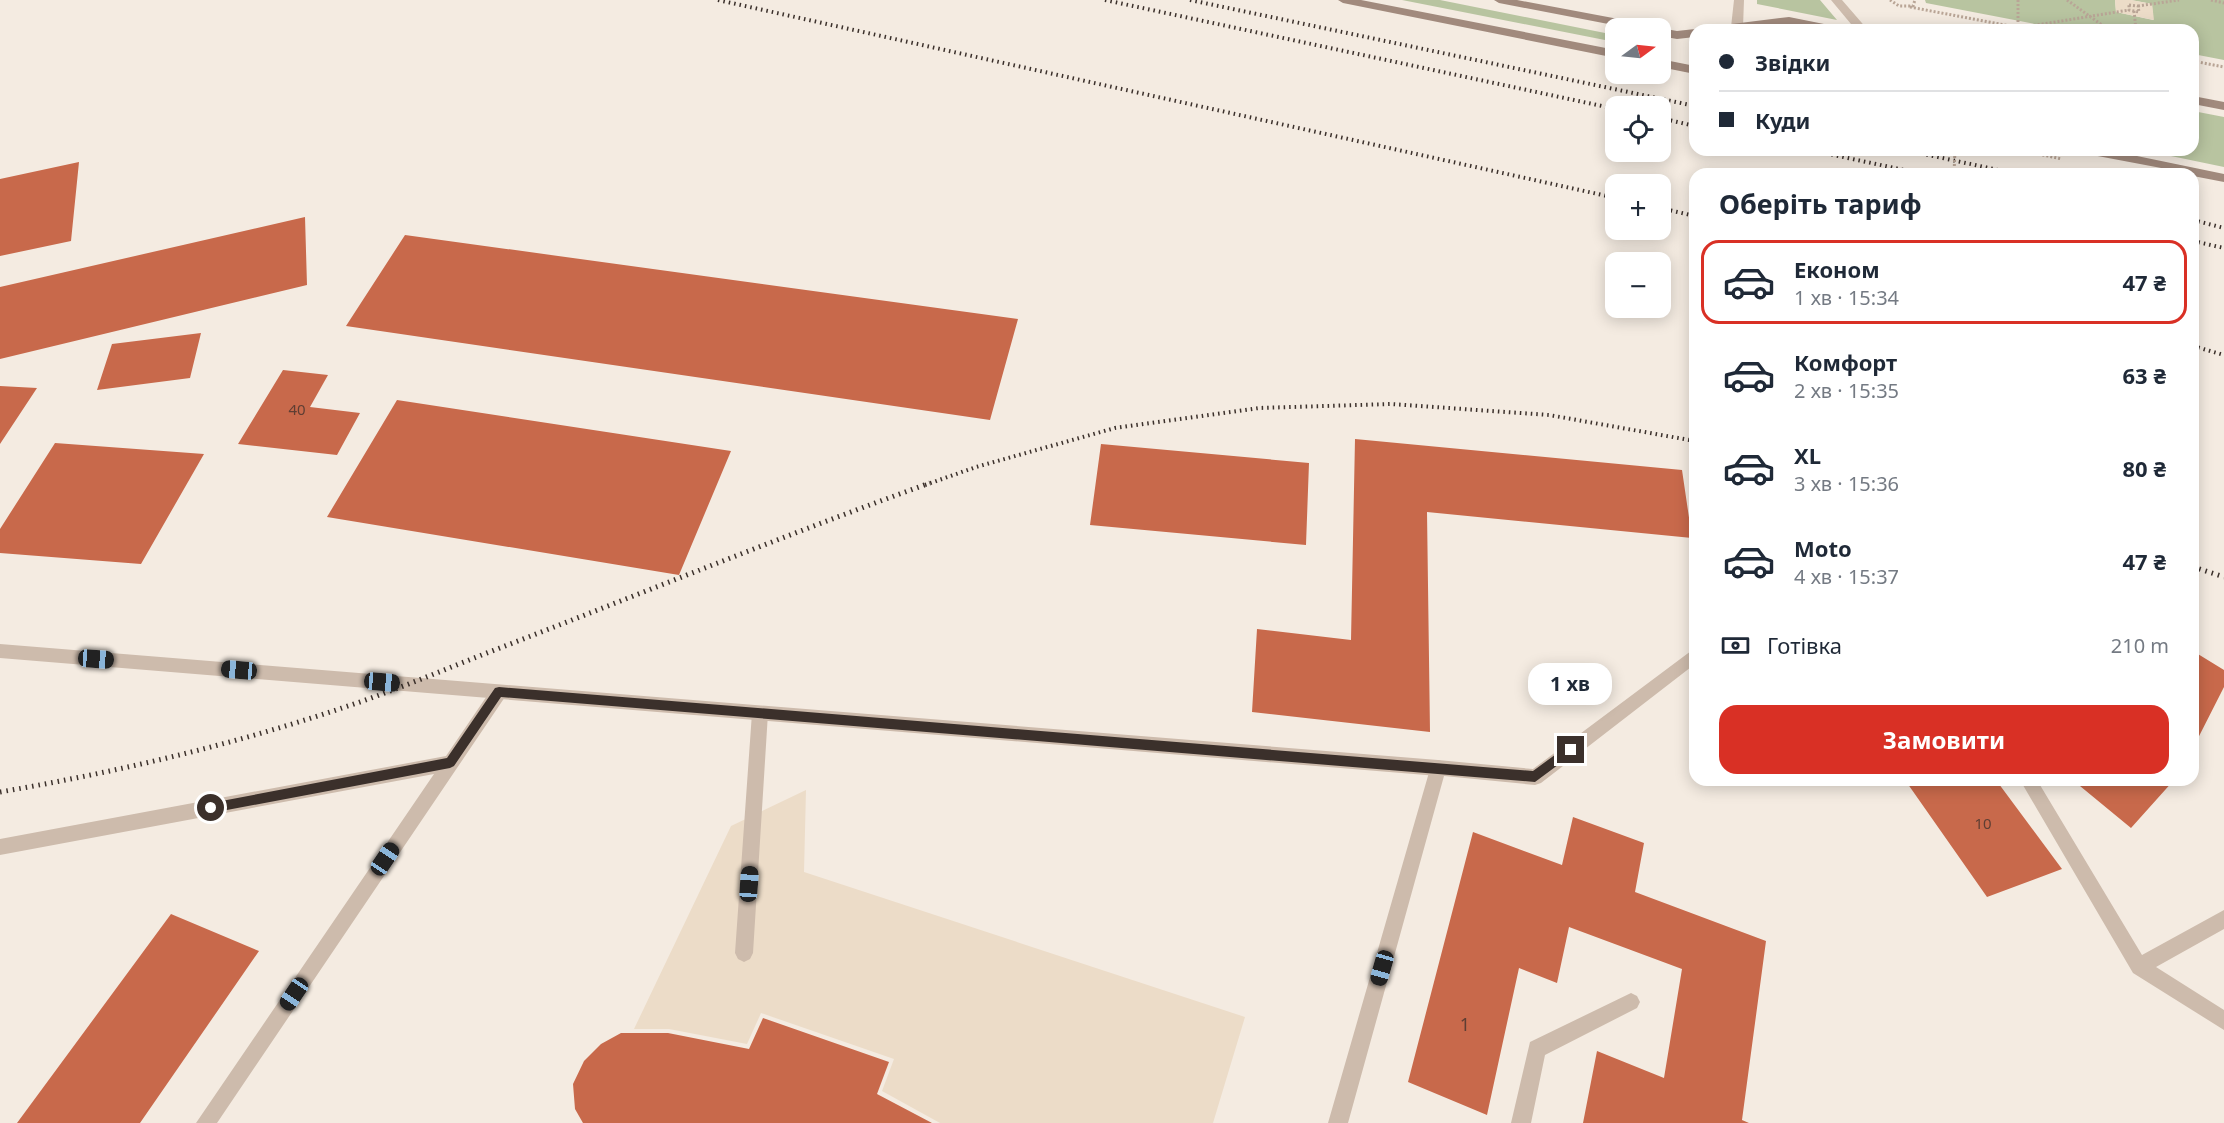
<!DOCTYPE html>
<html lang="uk">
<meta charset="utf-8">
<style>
:root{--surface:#fff;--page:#f2f2f3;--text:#1f2937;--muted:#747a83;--line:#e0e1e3;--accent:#d93025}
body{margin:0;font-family:"Noto Sans",sans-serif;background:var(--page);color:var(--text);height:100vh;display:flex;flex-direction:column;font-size:22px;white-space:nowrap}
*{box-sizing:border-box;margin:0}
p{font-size:20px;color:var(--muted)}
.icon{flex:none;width:33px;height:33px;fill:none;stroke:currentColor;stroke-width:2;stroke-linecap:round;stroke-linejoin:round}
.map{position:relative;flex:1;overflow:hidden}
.drawer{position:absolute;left:1689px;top:168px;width:510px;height:618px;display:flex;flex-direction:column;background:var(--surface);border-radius:18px;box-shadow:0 3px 15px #0003}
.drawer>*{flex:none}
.guide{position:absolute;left:1689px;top:24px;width:510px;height:132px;border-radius:18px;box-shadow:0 3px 15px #0003;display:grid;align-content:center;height:132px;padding:0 30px;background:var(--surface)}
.needle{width:39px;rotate:75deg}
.controls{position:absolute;left:1605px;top:18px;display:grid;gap:12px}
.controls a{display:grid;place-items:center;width:66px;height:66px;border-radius:12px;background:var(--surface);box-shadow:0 3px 15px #0003;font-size:30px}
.end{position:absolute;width:27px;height:27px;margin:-14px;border:8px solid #3b302b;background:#fff;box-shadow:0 0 0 3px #fff}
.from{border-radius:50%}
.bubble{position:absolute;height:42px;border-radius:18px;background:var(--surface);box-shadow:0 3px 15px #0003;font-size:20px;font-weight:700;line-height:42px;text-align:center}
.car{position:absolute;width:18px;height:36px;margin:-18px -9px;border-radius:8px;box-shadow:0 0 4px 2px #0007;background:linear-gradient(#222 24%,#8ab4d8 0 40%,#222 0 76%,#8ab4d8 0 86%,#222 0)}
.guide b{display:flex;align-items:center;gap:21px;height:57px;font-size:22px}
.guide b+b{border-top:2px solid var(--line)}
.guide i{width:15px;height:15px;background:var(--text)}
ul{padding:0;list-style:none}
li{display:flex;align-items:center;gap:18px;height:84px;margin:0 12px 9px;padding:0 18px;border:3px solid transparent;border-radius:18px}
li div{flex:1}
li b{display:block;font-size:22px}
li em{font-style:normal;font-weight:700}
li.on{border-color:var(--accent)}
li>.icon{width:54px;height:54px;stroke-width:1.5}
h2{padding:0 30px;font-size:27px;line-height:72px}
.pay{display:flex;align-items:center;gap:15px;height:66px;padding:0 30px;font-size:22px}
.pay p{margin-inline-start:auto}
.primary-button{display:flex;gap:12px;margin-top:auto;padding:12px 30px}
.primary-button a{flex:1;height:69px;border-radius:18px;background:var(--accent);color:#fff;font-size:24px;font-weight:700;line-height:69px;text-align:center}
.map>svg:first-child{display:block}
.green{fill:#b8c4a0}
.plaza{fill:#ecdcc8}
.building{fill:#c8694b}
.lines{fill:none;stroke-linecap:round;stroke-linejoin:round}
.path{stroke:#b9a596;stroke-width:3;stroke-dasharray:2 2;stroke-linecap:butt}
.service{fill:#cdbbac;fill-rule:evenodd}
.minor{fill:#cdbbac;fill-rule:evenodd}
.tertiary{fill:#cdbbac;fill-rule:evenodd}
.secondary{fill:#a18a7d;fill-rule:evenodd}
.rail-far1{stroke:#3b302b;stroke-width:4;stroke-dasharray:1.5 4;stroke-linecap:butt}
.rail{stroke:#3b302b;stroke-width:5;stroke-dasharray:1.5 5;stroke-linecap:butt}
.path-bridge{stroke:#b9a596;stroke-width:3;stroke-dasharray:2 2;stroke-linecap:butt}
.route{fill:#3b302b}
.labels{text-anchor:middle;stroke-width:6;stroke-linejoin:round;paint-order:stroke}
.number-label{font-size:15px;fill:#5e3e33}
.near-number-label{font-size:18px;fill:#5e3e33}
</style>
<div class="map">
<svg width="2224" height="1123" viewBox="0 0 2224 1123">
<rect width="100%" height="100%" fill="#f4ebe1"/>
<path class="green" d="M1402,0H1440L1615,35V42Z
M1757,0H1820L1837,20L1757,4Z
M1925,0H2115L2116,12L2153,20L2152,4L2131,0H2224V60L2193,54V30H2066L1926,3Z
M2193,111L2224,117V167L2142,150H2193Z"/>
<path class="plaza" d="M2115,0H2131L2152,4L2154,20L2116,12Z
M806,790L804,872L1245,1017L1213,1123H940L882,1091L894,1059L761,1013L747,1044L669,1029H634L731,826Z"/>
<path class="building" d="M79,162L71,241L0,256V179Z
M305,217L307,285L0,359V287Z
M405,235L1018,319L990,420L346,326Z
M201,333L190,378L97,390L112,344Z
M283,370L328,375L310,407L360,413L337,455L238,444Z
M0,386L37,388L0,444Z
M397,400L731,451L679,575L327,517Z
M1355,439L1682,470L1692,538L1427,512L1430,732L1252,712L1257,629L1351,640Z
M55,443L204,454L141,564L0,553V529Z
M1101,444L1309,463L1306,545L1090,525Z
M2193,651L2224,670V687L2193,748Z
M1905,780H1996L2062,869L1987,897Z
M2085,780H2174L2131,828L2080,786Z
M1573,817L1644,843L1635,892L1766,941L1742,1120L1749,1123H1583L1597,1051L1664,1078L1682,969L1569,927L1557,983L1519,968L1487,1115L1408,1082L1473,832L1562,865Z
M171,914L259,951L140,1123H17Z
M763,1018L889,1062L877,1094L932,1123H583L575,1109L573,1084L584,1061L601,1044L621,1033H668L749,1049Z"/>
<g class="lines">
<path class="path" d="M1890,0L1899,6H1913L1915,0
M2018,0V28L2129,10
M2067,0L2109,30
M2211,0L2224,3
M2129,5L2138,6L2139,12L2129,10Z
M2138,6L2179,0
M1910,7L2031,30
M2134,11L2136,30
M2193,61L2224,67
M2019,150L2062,159"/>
<path class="service" d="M1695,648V664L1541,783L1535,785L1444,776L1348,1123H1328L1432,762L1438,760L1533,769Z
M499,685L505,687L507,692L505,697L217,1123H196L434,774L0,855V839L446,756L493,687Z
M760,706L766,708L768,713L753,953L750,959L744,962L738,959L735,953L752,713L754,708Z
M2020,780H2037L2142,955L2224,910V929L2156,967L2224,1010V1030L2133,973Z
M1631,993L1637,996L1640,1002L1637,1008L1545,1055L1531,1123H1511L1530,1042Z"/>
<path class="minor" d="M0,644L1438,760L1444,762L1446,768L1444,774L1438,776L0,658Z"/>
<path class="tertiary" d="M1734,0H1744L1743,27L1745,30H1733L1731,27Z
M1831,0H1842L1868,30H1856Z"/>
<path class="secondary" d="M1338,0H1361L1616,50V58L1343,3Z
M1494,0H1517L1645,24L1651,28H1629L1499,3Z
M1789,17L1834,26L1840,30H1816L1789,25L1745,30H1710L1716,26Z
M1660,28L1677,31L1695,29L1697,30H1695V37L1677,39L1660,36Z
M1660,59L1695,66V74L1660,67Z
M2193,96L2224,102V110L2193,104Z
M2081,150H2108L2224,174V182L2193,176V174L2087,154Z"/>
<path class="rail-far1" d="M718,0L1616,198
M1105,0L1616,109
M1190,0L1695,106
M1660,118L1695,126
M1810,150L1923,174
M1905,150L2017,174
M1660,208L1695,216
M2193,220L2224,228
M2193,241L2224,248
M2193,346L2224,355
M925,485L976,467L1115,428L1259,408L1391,404L1549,415L1695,441"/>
<path class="rail" d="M2193,567L2224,577
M0,792C117,772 232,745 345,707C394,691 443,670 492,651C638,595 782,536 930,483"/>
<path class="path-bridge" d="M1954,174L1955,150"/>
</g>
<path class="route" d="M499,687L1533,771L1567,746L1571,745L1576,750L1574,753L1535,782L501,697L454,766L450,768L211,813L205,808L211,803L447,758L495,688Z"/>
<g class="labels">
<g class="number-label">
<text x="297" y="415">40</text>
<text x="1983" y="829">10</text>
</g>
<g class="near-number-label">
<text x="1465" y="1031">1</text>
</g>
</g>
</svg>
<div class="controls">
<a><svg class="needle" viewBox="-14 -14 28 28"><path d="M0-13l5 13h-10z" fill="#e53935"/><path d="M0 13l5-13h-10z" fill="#747a83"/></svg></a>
<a><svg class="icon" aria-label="locate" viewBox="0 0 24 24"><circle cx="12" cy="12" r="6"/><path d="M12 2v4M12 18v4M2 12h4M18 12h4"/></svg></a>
<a>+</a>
<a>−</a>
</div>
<i class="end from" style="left:211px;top:808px"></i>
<i class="end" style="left:1571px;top:750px"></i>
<div class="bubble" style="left:1528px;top:663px;width:84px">1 хв</div>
<i class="car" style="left:96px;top:659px;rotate:94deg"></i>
<i class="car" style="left:239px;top:670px;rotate:275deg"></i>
<i class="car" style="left:382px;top:682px;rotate:95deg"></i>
<i class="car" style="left:385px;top:859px;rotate:34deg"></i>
<i class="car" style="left:749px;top:884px;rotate:4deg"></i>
<i class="car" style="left:1382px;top:968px;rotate:196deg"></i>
<i class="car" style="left:294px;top:994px;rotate:214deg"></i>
<div class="guide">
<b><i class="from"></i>Звідки</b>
<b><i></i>Куди</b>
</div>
<section class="drawer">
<h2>Оберіть тариф</h2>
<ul>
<li class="on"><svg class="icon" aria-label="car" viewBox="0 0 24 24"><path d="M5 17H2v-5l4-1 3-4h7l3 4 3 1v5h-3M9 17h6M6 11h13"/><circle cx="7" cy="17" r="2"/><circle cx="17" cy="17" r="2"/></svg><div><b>Економ</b><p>1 хв · 15:34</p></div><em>47 ₴</em></li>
<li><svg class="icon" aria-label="car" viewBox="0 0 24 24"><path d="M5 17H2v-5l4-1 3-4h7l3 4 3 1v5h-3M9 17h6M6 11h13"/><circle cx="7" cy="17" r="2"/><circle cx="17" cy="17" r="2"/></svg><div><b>Комфорт</b><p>2 хв · 15:35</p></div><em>63 ₴</em></li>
<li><svg class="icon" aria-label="car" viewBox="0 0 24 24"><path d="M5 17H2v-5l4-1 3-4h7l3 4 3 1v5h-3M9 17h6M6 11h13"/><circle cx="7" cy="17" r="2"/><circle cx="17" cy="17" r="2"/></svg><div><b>XL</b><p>3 хв · 15:36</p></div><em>80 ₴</em></li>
<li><svg class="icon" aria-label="car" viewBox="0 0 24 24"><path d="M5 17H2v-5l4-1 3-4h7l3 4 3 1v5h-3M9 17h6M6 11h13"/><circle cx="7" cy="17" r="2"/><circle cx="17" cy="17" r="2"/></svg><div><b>Moto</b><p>4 хв · 15:37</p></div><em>47 ₴</em></li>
</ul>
<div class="pay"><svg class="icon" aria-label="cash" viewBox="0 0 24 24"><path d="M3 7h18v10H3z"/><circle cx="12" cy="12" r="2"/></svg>Готівка<p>210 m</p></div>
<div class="primary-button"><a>Замовити</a></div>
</section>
</div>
